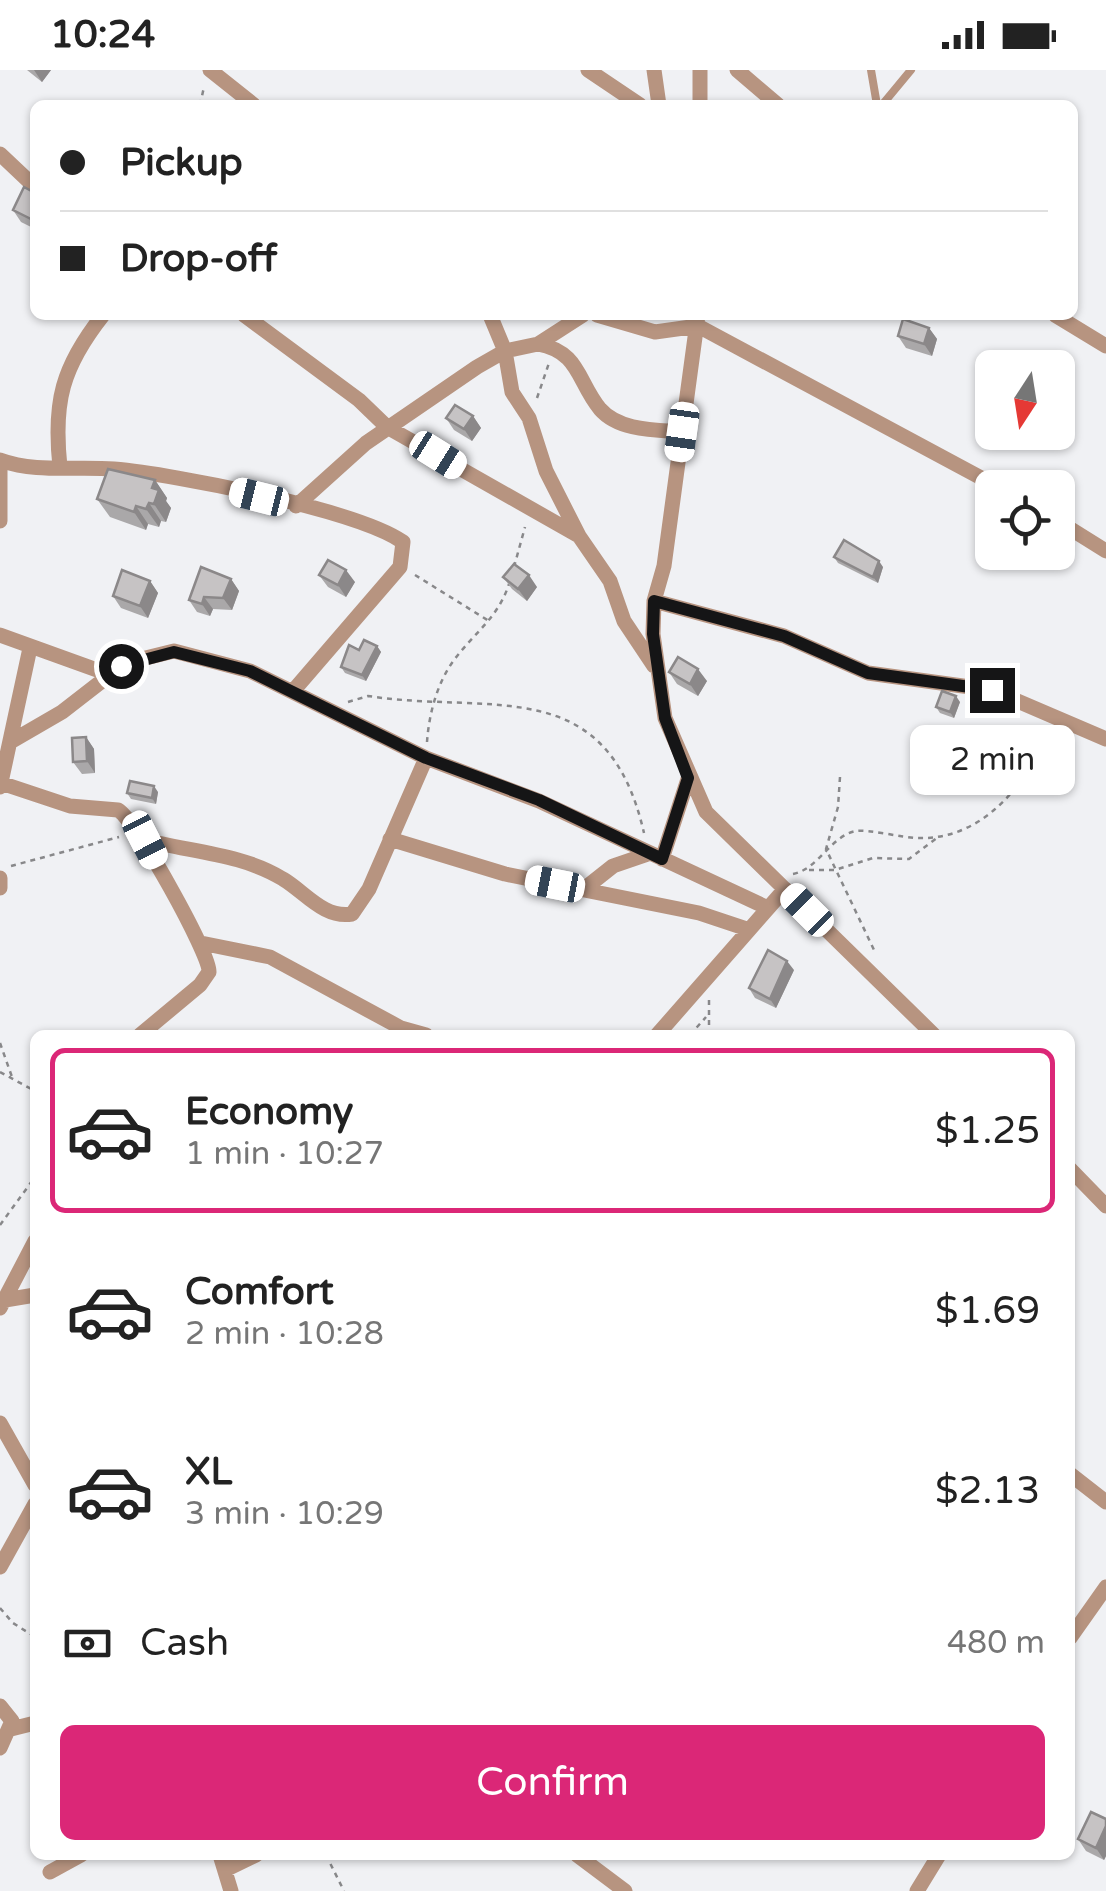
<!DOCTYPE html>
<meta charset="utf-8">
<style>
:root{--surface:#fff;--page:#f2f2f2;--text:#222;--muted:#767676;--line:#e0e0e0;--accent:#db2777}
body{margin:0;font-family:"Varela Round",sans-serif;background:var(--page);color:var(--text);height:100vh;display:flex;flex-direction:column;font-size:38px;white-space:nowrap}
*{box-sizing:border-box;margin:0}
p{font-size:32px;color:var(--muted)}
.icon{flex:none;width:55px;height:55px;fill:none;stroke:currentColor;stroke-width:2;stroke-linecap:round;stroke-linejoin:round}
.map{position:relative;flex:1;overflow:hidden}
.panel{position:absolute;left:30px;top:960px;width:1045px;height:830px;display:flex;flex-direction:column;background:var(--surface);border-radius:15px;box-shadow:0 2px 8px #0004}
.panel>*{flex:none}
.banner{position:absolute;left:30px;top:30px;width:1048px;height:220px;border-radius:15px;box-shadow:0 2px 8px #0004;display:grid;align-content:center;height:220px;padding:0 30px;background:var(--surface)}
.needle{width:65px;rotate:192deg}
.tools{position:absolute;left:975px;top:280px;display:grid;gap:20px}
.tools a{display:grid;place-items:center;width:100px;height:100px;border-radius:15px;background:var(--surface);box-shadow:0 2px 8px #0004;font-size:50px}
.end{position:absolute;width:45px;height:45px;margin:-22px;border:12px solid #151516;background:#fff;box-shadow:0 0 0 5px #fff}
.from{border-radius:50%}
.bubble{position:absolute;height:70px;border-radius:15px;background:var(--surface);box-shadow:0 2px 8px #0004;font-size:32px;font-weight:600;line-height:70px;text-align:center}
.car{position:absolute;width:30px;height:60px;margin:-30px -15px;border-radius:12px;box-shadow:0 0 8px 2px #0007;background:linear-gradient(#fff 24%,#345 0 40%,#fff 0 76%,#345 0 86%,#fff 0)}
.banner b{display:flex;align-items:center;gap:35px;height:95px;font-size:38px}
.banner b+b{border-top:2px solid var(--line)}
.banner i{width:25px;height:25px;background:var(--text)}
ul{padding:18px 0 0;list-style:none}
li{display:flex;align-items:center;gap:30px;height:165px;margin:0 20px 15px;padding:0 10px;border:5px solid transparent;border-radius:15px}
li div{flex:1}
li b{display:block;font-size:38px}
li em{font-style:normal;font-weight:600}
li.active{border-color:var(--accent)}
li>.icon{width:90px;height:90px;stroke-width:1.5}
.pay{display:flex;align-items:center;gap:25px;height:110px;padding:0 30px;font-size:38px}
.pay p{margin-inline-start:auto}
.action{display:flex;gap:20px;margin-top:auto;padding:20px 30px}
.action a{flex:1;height:115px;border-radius:15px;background:var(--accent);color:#fff;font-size:40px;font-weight:600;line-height:115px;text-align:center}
.status{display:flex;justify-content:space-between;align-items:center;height:70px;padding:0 50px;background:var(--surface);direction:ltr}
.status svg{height:28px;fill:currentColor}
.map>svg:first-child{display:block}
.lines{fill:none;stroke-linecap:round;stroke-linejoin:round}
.path{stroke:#88888a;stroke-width:2.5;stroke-dasharray:5 5;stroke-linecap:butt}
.lane{stroke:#b79480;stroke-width:8}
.street{stroke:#b79480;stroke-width:15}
.wall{fill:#aaa8a9}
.shaded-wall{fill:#8b8889}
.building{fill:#c6c3c4;stroke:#8b8889;stroke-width:2.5}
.route{stroke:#151516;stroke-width:12}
</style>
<div class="status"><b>10:24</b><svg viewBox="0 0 49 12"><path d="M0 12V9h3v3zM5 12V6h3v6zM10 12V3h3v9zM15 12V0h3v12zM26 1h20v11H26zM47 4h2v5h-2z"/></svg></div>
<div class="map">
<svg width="1106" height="1821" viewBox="0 0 1106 1821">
<rect width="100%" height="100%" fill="#f0f1f4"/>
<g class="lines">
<path class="path" d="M200,35L204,17
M537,328L549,293
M514,497L525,457
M415,505L489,551
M348,632L368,626C491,645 607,601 644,763
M427,672C429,644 437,613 454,590C474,563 498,548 509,514
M840,707L838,737L826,779L875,882
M11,796L119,767
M809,800H835L873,788L909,789L937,768
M793,804C819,799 830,766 856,761C870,759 902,768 919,768C982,770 1026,715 1050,661
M709,930V965
M690,965L706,947
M0,973L12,1007
M0,1002L35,1021
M0,1155L35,1107
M0,1538L13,1553L35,1567
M326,1785L344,1821"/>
<path class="lane" d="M871,0L877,35
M882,35L911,0"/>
<path class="street" d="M210,0L254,35
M588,0L640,35
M654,0L659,35
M737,0L778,35
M700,35V0
M0,84L35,117
M244,245L359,330L387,357L579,466
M490,245L505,281L512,322L529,348L546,401L579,466L610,511L624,551L654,596
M597,245L655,262L698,256L1000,418
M698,245L664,496L654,531L653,564L665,648L706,742L934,965
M1055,245L1106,276
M538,274C580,282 577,311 600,339C619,361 656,360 682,362
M0,390C35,403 76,396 114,399C174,404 357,440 403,472L400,497L294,620
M60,397C53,332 62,297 103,245
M296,436L366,373L477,297L505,281L538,274L583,245
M0,451V390
M1058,451L1106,481
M654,531L784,566L868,603L992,620L1106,669
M0,565L97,600L174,581L250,601L426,688L539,731L768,838
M12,671L62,642L120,597
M1,713L70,736L118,740C135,749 210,884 209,902L200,915L140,965
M0,717L30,578
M390,769L505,804L699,843L747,859
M145,770C191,782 243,784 283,809C305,822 324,849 352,844L369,819L426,688
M662,789L688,709
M0,808V818
M584,819L613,796L648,784
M201,873L270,887L401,958L426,965
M657,965L785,819
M1070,1099L1106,1136
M5,1230L35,1225
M0,1238L35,1171
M0,1353L35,1415
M1070,1404L1106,1432
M0,1497L35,1434
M1070,1568L1106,1517
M0,1636L12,1651L0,1678
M11,1659L35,1653
M220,1785L231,1821
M577,1785L625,1821
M225,1800L256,1785
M50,1802L81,1785
M917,1821L939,1785"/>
</g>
<path class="wall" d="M27,0H51L42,12Z
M35,123V159L21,152L13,140Z
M929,258L937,269L932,286L906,278L898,266Z
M473,346L481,358L472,371L454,360L446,348Z
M155,410L167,428L166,431L171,438L166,452L161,451L159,457L148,454L146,460L110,447L97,429Z
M834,487L883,497L878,513L838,493Z
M319,505L355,512L346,527L328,517Z
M503,507L537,517L527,531L512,519Z
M231,509L239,521L232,540L213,539L210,546L197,542L189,530Z
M150,511L158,523L148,548L121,538L113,526Z
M377,576L381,582L366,611L345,603L341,597L359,580Z
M669,602L707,611L698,626L677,614Z
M960,632L954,648L940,643L936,637Z
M86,667L94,679L95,703L82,704L73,692Z
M158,722L156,734L131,729L127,723Z
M794,900L776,938L755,928L749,918Z
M1106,1749V1786L1104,1790L1086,1781L1078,1769Z"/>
<path class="shaded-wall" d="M34,0H51L42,12Z
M929,258L937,269L932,286L924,274Z
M473,346L481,358L472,371L464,359Z
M155,410L167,428L166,431L171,438L166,452L154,434L152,418Z
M149,433L161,451L159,457L146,439Z
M136,436L148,454L146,460L134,442Z
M879,491L883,497L878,513L873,507Z
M346,500L355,512L346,527L338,515Z
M529,505L537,517L527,531L518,519Z
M231,509L239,521L232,540L223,528Z
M150,511L158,523L148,548L140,536Z
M204,527L213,539L210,546L202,534Z
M377,576L381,582L366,611L362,605Z
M698,599L707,611L698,626L690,614Z
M956,626L960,632L954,648L950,642Z
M86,667L94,679L95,703L87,691Z
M154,716L158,722L156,734L152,728Z
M787,891L794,900L776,938L770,929Z
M1106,1756V1786L1104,1790L1096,1778Z"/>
<path class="building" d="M24,117L35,123V151L13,140Z
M903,249L929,258L924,274L898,266Z
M455,335L473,346L464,359L446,348Z
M108,399L155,410L152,418L159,420L154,434L149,433L146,439L136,436L134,442L97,429Z
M844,470L879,491L873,507L834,487Z
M328,490L346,500L338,515L319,505Z
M514,494L529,505L518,519L503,507Z
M201,497L231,509L223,528L204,527L202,534L189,530Z
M122,500L150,511L140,536L113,526Z
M364,570L377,576L362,605L341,597L349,575L359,580Z
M678,587L698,599L690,614L669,602Z
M942,621L956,626L950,642L936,637Z
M86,667L87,691L73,692L72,668Z
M130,711L154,716L152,728L127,723Z
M768,880L787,891L770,929L749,918Z
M1091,1742L1106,1749V1756L1096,1778L1078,1769Z"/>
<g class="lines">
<path class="route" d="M121,596L174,582L250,601L426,688L539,730L662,789L688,708L665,648L653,564L654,531L784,566L868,603L992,620"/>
</g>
</svg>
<div class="tools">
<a><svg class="needle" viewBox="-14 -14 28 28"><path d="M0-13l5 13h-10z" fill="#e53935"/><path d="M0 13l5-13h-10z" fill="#767676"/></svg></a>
<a><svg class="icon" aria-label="locate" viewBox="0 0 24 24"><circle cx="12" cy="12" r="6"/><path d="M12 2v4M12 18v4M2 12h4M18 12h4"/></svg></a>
</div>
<i class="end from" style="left:121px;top:596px"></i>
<i class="end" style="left:992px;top:620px"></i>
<div class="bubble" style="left:910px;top:655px;width:165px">2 min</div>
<i class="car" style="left:682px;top:362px;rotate:188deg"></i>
<i class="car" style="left:438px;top:385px;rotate:122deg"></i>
<i class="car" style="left:259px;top:427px;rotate:284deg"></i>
<i class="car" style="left:145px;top:770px;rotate:153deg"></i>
<i class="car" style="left:555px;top:814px;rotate:281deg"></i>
<i class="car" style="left:807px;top:840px;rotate:315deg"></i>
<div class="banner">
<b><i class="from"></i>Pickup</b>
<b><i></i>Drop-off</b>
</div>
<section class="panel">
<ul>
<li class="active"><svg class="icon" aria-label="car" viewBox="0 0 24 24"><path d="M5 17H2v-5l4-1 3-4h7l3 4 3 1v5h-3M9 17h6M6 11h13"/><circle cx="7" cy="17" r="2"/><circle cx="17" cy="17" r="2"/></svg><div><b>Economy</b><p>1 min · 10:27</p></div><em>$1.25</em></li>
<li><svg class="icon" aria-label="car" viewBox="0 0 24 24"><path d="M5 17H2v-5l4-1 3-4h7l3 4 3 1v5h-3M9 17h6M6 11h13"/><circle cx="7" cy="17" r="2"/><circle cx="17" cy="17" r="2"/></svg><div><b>Comfort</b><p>2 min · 10:28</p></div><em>$1.69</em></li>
<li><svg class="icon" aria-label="car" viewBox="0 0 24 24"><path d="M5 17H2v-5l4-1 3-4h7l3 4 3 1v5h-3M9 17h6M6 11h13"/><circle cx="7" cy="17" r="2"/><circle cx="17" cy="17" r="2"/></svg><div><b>XL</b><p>3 min · 10:29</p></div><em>$2.13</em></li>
</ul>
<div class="pay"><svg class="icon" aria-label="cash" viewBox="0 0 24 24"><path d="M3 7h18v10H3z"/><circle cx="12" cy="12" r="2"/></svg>Cash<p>480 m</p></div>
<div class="action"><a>Confirm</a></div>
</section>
</div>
